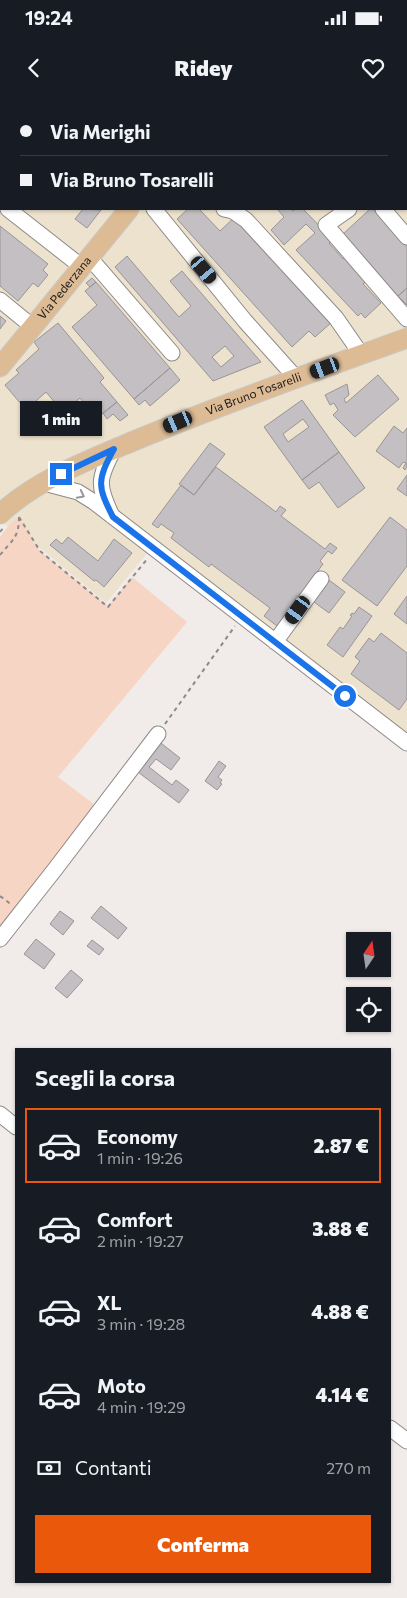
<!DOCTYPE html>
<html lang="it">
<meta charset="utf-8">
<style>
:root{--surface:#171b24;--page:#242831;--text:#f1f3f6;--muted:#9ea1a6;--line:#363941;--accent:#ea580c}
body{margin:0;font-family:Commissioner,sans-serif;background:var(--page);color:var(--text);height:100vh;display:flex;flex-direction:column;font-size:19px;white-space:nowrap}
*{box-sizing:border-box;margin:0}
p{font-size:16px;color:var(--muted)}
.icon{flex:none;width:28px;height:28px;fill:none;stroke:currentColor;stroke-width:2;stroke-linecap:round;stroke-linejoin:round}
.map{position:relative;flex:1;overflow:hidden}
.details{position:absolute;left:15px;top:948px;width:376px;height:535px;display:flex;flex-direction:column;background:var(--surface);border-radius:0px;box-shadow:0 1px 4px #0004}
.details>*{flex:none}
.hud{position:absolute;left:0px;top:0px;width:408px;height:110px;box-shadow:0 1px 4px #0004;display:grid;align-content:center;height:110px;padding:0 20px;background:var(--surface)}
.needle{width:32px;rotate:13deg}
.tools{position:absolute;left:346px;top:832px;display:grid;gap:10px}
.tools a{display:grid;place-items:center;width:45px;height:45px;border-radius:0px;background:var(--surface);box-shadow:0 1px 4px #0004;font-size:25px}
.end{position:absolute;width:22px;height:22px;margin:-11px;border:6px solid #1a73e8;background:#fff;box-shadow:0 0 0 2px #fff}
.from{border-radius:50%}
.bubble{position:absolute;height:35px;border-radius:0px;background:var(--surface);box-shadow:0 1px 4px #0004;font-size:16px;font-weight:800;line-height:35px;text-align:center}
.car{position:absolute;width:15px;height:30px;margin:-15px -8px;border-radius:6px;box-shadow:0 0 4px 1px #0007;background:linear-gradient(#222 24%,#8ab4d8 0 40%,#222 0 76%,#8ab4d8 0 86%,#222 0)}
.hud b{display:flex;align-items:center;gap:18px;height:48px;font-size:19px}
.hud b+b{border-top:1px solid var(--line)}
.hud i{width:12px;height:12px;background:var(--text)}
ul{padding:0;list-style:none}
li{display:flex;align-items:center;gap:15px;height:75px;margin:0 10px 8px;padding:0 10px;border:2px solid transparent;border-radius:0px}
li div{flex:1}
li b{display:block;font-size:19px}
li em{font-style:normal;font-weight:800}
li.current{border-color:var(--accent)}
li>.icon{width:45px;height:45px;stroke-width:1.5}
h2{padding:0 20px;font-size:22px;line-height:60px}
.pay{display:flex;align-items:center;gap:12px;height:55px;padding:0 20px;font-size:19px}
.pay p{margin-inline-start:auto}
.button{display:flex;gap:10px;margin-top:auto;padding:10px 20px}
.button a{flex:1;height:58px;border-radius:0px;background:var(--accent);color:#fff;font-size:20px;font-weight:800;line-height:58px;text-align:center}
.status{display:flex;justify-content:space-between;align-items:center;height:35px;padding:0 25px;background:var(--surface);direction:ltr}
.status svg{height:14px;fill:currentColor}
header{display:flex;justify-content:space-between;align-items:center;height:65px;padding:0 20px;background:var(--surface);font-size:22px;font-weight:800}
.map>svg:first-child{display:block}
.industrial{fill:#ede2cd}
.green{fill:#f6d5c4}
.building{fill:#c3bfc2;stroke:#999597;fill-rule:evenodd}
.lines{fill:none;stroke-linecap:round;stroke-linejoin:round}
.minor-casing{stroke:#8e8987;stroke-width:17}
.major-casing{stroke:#c9c8c8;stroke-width:21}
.path{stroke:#8e8a88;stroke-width:2;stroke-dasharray:4 4;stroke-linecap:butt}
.minor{stroke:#fff;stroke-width:15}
.major{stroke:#ddbc95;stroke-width:19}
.rail-casing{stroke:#3c3938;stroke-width:5}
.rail{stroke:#fef9f6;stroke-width:3;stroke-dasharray:9;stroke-linecap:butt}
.oneway{stroke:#999898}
.route{stroke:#1a73e8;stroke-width:6}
.labels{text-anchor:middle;stroke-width:4;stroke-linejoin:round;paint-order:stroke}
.street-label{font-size:12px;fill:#1c1a19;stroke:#fef9f6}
</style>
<div class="status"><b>19:24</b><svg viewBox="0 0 49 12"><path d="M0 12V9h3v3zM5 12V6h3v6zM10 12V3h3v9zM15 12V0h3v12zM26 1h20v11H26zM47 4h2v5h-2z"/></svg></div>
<header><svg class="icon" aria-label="back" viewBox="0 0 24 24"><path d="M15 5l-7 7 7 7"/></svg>Ridey<svg class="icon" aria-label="heart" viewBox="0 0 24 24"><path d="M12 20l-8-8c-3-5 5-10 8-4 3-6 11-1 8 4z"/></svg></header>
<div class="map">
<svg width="407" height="1498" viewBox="0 0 407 1498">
<rect width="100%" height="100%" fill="#f1ece9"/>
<path class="industrial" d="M0,0H192L193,1H1V74Z
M206,0H407V643L149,451L106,503L33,442L0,422V89L1,109H406V1H206Z"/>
<path class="green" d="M19,417L40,451L108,506L132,477L187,522L58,677L95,705L0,828V437L9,425Z"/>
<path class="building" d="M97,0H152L153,1H99Z
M291,0H347L346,1Z
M83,109L101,110L87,128L75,119Z
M188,109H199L220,131L237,115L332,222L315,237L309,231L292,247L177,119Z
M279,109H291L293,111L296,109H303L333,140L329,143L343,159L347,155L369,179L363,184L381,203L365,218L361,213L358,216L296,150L315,133L306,124L284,145L271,130L284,117L278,110Z
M370,109H373L407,146V188L398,196L342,135Z
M0,126L48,164L43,170L48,175L38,187L33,183L18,201L0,186Z
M127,156L179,217L191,206L170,181L182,171L261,262L213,281L115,167ZM225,246L234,256L221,267L212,257Z
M92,178L96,182L90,187L86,183Z
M96,182L170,268L134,299L72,227L97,205L85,191Z
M407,188V205L398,196Z
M0,216L6,221L0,229Z
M58,223L104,278L100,282L117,302L97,318L80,298L72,305L78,312L79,311L91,325L82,333L70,318L73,316L67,309L63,312L46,292L26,310L5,285L19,273L16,270L39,249L34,242Z
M170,268L180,280L150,306L145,300L139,305L134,299Z
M378,275L399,299L355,337L333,315L338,310L334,303L330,305L325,295L347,284L349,295L344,299L346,303Z
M302,300L339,352L302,380L264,327ZM303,319L309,327L288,342L283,334Z
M117,302L128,315L120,321L113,314L107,319L103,313Z
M394,326L403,333L407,328V367L405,370L403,368L406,363L403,362L399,368L376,351Z
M210,343L225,354L194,395L179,384Z
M339,352L365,388L338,408L319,382L309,389L302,380Z
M216,367L276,412L280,406L286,410L281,416L325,449L330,443L337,448L332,454L328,451L320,461L323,464L277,526L264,516L270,508L211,464L209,467L171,438L174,433L161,424L158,428L152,424L181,385L194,395Z
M407,375V396L397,389Z
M390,417L407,430V466L377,506L342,480Z
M68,437L98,461L114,439L132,453L104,487L96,480L94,481L50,445L56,439L62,444Z
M329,480L345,492L329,513L310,499Z
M407,496V524L394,514Z
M359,507L372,516L343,557L327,545L340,527L343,529L352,516L350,515L352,513L354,514Z
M381,533L407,553V599L399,610L351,574L360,561L355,557L369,538L374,542Z
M157,640L180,658L171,670L156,659L149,667L172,685L176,680L189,690L179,703L134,669Z
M219,661L226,666L218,677L222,680L220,683L222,684L217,690L205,681Z
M101,806L127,828L118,839L91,818Z
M60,811L74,821L63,835L50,824Z
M36,839L55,854L44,869L24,854Z
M92,840L104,849L99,855L87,846Z
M71,870L83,880L67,898L55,888Z"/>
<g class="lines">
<defs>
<path id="minor" d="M52,0L53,1
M175,0L177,1
M0,58H1
M8,109L82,167
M154,109L245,221L296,278
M224,109L233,111L246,120L336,218L361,254
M349,109L326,125L407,219
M383,109L407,137
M89,157L172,253
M0,200L33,227
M44,383L78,392L94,402L407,643
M112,416C97,385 98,379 114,349
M275,542L321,479
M0,839L56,768L158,634
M0,1014L16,1027
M390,1328L407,1341"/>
<g id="major">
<path d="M214,1L215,0"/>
<path id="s1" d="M0,267L129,109"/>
<path id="s2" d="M0,414C36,380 91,359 136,340C225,303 316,271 407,238"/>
</g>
</defs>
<use href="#minor" class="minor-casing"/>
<use href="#major" class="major-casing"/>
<path class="path" d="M19,417L40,451L108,507L148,458
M0,432L4,427
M0,455C12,440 19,438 19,417
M165,624L235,526
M0,796L12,805"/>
<use href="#minor" class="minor"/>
<use href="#major" class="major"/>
<defs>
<path id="rail" d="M0,82H1
M406,93H407"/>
</defs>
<use href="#rail" class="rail-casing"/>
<use href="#rail" class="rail"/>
</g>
<defs><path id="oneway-chevron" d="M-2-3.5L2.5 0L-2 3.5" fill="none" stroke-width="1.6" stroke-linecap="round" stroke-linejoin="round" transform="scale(1.25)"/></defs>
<use class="oneway" href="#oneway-chevron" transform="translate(81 395) rotate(27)"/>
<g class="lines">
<path class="route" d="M61,374L114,349C97,380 97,386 113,417L345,596"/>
</g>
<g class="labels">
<g class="street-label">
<text dy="4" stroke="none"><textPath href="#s1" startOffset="102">Via Pederzana</textPath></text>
<text dy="4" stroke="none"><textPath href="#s2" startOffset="282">Via Bruno Tosarelli</textPath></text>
</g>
</g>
</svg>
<div class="tools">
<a><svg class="needle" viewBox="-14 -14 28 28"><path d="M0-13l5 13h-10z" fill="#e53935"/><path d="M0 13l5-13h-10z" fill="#9ea1a6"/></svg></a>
<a><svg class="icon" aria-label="locate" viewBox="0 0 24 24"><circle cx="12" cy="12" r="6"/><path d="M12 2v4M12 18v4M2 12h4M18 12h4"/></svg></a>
</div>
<i class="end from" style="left:345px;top:596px"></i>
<i class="end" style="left:61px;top:374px"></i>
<div class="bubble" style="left:20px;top:301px;width:82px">1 min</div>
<i class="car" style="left:204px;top:170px;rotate:140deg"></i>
<i class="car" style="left:325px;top:268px;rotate:249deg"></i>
<i class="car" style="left:178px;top:322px;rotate:247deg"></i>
<i class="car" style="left:298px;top:510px;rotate:216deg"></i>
<div class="hud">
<b><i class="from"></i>Via Merighi</b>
<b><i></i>Via Bruno Tosarelli</b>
</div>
<section class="details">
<h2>Scegli la corsa</h2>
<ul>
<li class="current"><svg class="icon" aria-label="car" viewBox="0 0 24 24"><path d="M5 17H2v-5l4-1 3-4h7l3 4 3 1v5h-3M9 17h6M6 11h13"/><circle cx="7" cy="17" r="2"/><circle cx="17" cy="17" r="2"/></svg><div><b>Economy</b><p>1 min · 19:26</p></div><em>2.87 €</em></li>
<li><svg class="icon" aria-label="car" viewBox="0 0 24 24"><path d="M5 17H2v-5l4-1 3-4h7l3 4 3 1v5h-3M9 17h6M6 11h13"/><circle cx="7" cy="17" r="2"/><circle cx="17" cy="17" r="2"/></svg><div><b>Comfort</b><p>2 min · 19:27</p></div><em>3.88 €</em></li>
<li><svg class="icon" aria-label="car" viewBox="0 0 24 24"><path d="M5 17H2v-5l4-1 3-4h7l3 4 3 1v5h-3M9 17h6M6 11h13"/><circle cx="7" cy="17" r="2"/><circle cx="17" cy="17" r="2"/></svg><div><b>XL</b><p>3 min · 19:28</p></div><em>4.88 €</em></li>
<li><svg class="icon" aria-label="car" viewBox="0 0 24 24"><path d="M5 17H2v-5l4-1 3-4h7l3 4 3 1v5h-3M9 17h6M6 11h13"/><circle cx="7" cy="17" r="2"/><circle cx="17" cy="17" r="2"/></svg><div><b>Moto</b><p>4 min · 19:29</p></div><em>4.14 €</em></li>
</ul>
<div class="pay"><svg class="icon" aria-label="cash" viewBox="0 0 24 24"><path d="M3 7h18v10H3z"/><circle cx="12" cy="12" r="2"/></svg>Contanti<p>270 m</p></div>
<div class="button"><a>Conferma</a></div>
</section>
</div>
